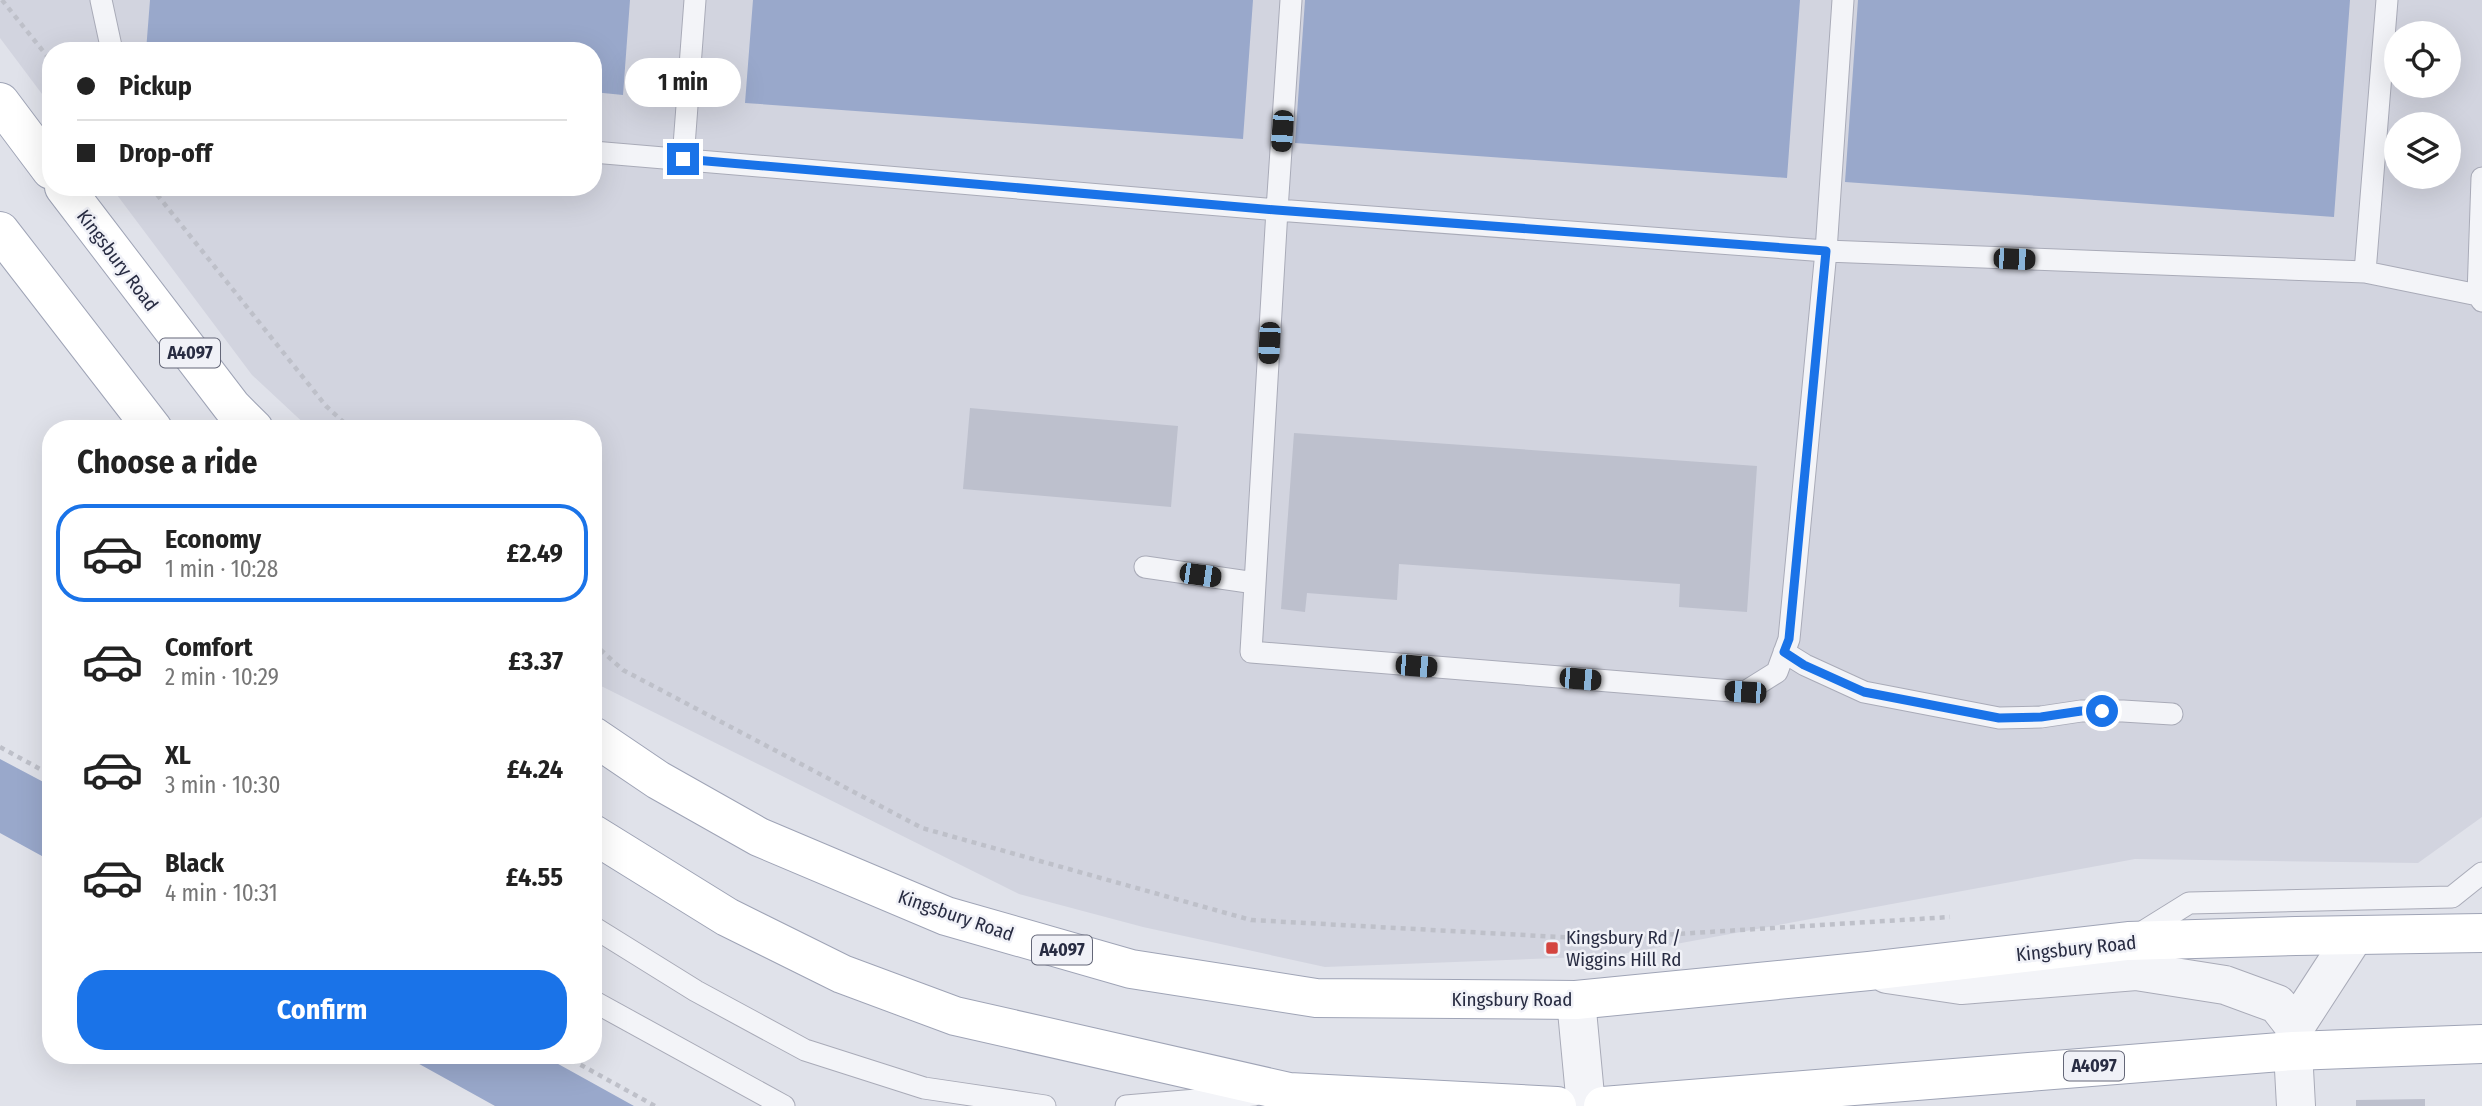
<!DOCTYPE html>
<meta charset="utf-8">
<style>
:root{--surface:#fff;--page:#f2f2f2;--text:#222;--muted:#767676;--line:#e0e0e0;--accent:#1a73e8}
body{margin:0;font-family:"Fira Sans Condensed",sans-serif;background:var(--page);color:var(--text);height:100vh;display:flex;flex-direction:column;font-size:26px;white-space:nowrap}
*{box-sizing:border-box;margin:0}
p{font-size:23px;color:var(--muted)}
.icon{flex:none;width:38px;height:38px;fill:none;stroke:currentColor;stroke-width:2;stroke-linecap:round;stroke-linejoin:round}
.map{position:relative;flex:1;overflow:hidden}
.details{position:absolute;left:42px;top:420px;width:560px;height:644px;display:flex;flex-direction:column;background:var(--surface);border-radius:28px;box-shadow:0 7px 28px #0002}
.details>*{flex:none}
.banner{position:absolute;left:42px;top:42px;width:560px;height:154px;border-radius:28px;box-shadow:0 7px 28px #0002;display:grid;align-content:center;height:154px;padding:0 35px;background:var(--surface)}
.tools{position:absolute;left:2384px;top:21px;display:grid;gap:14px}
.tools a{display:grid;place-items:center;width:77px;height:77px;border-radius:50%;background:var(--surface);box-shadow:0 7px 28px #0002;font-size:35px}
.end{position:absolute;width:32px;height:32px;margin:-16px;border:9px solid #1a73e8;background:#fff;box-shadow:0 0 0 4px #fff}
.from{border-radius:50%}
.bubble{position:absolute;height:49px;border-radius:24px;background:var(--surface);box-shadow:0 7px 28px #0002;font-size:23px;font-weight:700;line-height:49px;text-align:center}
.car{position:absolute;width:21px;height:42px;margin:-21px -10px;border-radius:9px;box-shadow:0 0 5px 2px #0007;background:linear-gradient(#222 24%,#8ab4d8 0 40%,#222 0 76%,#8ab4d8 0 86%,#222 0)}
.banner b{display:flex;align-items:center;gap:24px;height:66px;font-size:26px}
.banner b+b{border-top:2px solid var(--line)}
.banner i{width:18px;height:18px;background:var(--text)}
ul{padding:0;list-style:none}
li{display:flex;align-items:center;gap:21px;height:98px;margin:0 14px 10px;padding:0 21px;border:4px solid transparent;border-radius:28px}
li div{flex:1}
li b{display:block;font-size:26px}
li em{font-style:normal;font-weight:700}
li.on{border-color:var(--accent)}
li>.icon{width:63px;height:63px;stroke-width:1.5}
h2{padding:0 35px;font-size:32px;line-height:84px}
.primary-button{display:flex;gap:14px;margin-top:auto;padding:14px 35px}
.primary-button a{flex:1;height:80px;border-radius:28px;background:var(--accent);color:#fff;font-size:28px;font-weight:700;line-height:80px;text-align:center}
.map>svg:first-child{display:block}
.built{fill:#d2d4df;fill-rule:evenodd}
.water{fill:#99a8cb}
.building{fill:#bdc0cd}
.lines{fill:none;stroke-linecap:round;stroke-linejoin:round}
.lane-casing{stroke:#a9abb8;stroke-width:23}
.street-casing{stroke:#a9abb8;stroke-width:40}
.primary-casing{stroke:#9fa4b6;stroke-width:40}
.path{stroke:#bec0c9;stroke-width:4.5;stroke-dasharray:5 5;stroke-linecap:butt}
.lane{stroke:#f3f4f8;stroke-width:21}
.street{stroke:#f3f4f8;stroke-width:38}
.primary{stroke:#fff;stroke-width:38}
.route{stroke:#1a73e8;stroke-width:9}
.poi-dot{fill:#d4443f;stroke:#f0f1f7;stroke-width:2.5}
.labels{text-anchor:middle;stroke-width:5;stroke-linejoin:round;paint-order:stroke}
.shield{fill:#f0f1f7;stroke:#646778;stroke-width:2}
.shield-label{font-size:18px;font-weight:bold;fill:#282c42}
.street-label{font-size:19px;fill:#282c42;stroke:#f0f1f7}
.poi-label{font-size:19px;fill:#282c42;stroke:#f0f1f7;text-anchor:start}
</style>
<div class="map">
<svg width="2482" height="1106" viewBox="0 0 2482 1106">
<rect width="100%" height="100%" fill="#e0e2ea"/>
<path class="built" d="M0,0H2482V817L2418,863L2135,859L1611,956L1325,967L1143,927L1019,894L593,682V429H310L252,375L111,187H593V51H51V106L0,38ZM2396,33H2448V86H2396ZM2396,124H2448V177H2396Z"/>
<path class="water" d="M150,0H630L623,95L593,92V51H146Z
M753,0H1253L1243,139L745,103Z
M1305,0H1800L1787,178L1295,143Z
M1858,0H2350L2334,217L1845,182Z
M0,759L51,786V861L0,833Z
M403,1055H542L634,1106H495Z"/>
<path class="building" d="M970,408L1178,426L1171,507L963,489Z
M1294,433L1757,466L1747,612L1679,607L1680,584L1399,564L1397,600L1307,593L1305,612L1281,609Z
M2425,1099V1106H2356V1100Z"/>
<g class="lines">
<defs>
<path id="lane" d="M101,0L112,51
M1291,0L1277,210L1251,652L1745,692L1777,672L1789,639L1826,251L1843,0
M593,152L1277,210L1826,251L2365,272L2478,295
M683,159L695,0
M2482,178L2478,295L2482,301
M2365,272L2387,0
M1145,567L1255,583
M1784,652L1805,665L1864,692L1999,718L2041,717L2081,711H2123L2172,714
M593,927L696,991L805,1050L924,1088L1045,1106
M2136,936L2189,903L2452,897L2482,873
M593,1001L784,1106
M1126,1106L1255,1095"/>
<path id="street" d="M1887,974L1961,985L2136,971L2225,985L2277,1004L2295,1027
M1576,1000L1586,1106
M2296,1106L2293,1051L2295,1027L2354,936"/>
<path id="primary" d="M0,102L51,170
M64,187L232,407L254,429
M0,231L153,429
M593,736L658,780L759,837L946,916L1131,969L1316,998L1576,1000L1869,971L2128,941L2296,936L2482,933
M593,834L727,917L842,974L955,1016L1289,1092L1557,1106
M1603,1106L2293,1051L2482,1044"/>
</defs>
<use href="#lane" class="lane-casing"/>
<use href="#street" class="street-casing"/>
<use href="#primary" class="primary-casing"/>
<path class="path" d="M2,0L51,61
M151,187L326,406L351,429
M593,643L623,670L922,828L1251,920L1596,939L1950,917
M0,747L51,775
M563,1055L655,1106"/>
<use href="#lane" class="lane"/>
<use href="#street" class="street"/>
<use href="#primary" class="primary"/>
</g>
<g class="lines">
<path class="route" d="M683,159L1276,210L1826,251L1789,639L1784,652L1804,665L1864,692L1999,718L2041,717L2081,711H2102"/>
</g>
<rect class="poi-dot" x="1545" y="941" width="14" height="14" rx="3.5"/>
<g class="labels">
<g class="shield">
<rect x="160" y="338.5" width="60" height="29" rx="5"/>
<rect x="1032" y="935.5" width="60" height="29" rx="5"/>
<rect x="2064" y="1051.5" width="60" height="29" rx="5"/>
</g>
<g class="shield-label">
<text x="190" y="359">A4097</text>
<text x="1062" y="956">A4097</text>
<text x="2094" y="1072">A4097</text>
</g>
<g class="street-label">
<text transform="translate(118 260) rotate(53)" y="7">Kingsbury Road</text>
<text transform="translate(956 915) rotate(19)" y="7">Kingsbury Road</text>
<text transform="translate(2076 948) rotate(-6)" y="7">Kingsbury Road</text>
<text x="1512" y="1006">Kingsbury Road</text>
</g>
<g class="poi-label">
<text x="1566" y="944">Kingsbury Rd /<tspan x="1566" dy="22">Wiggins Hill Rd</tspan></text>
</g>
</g>
</svg>
<div class="tools">
<a><svg class="icon" aria-label="locate" viewBox="0 0 24 24"><circle cx="12" cy="12" r="6"/><path d="M12 2v4M12 18v4M2 12h4M18 12h4"/></svg></a>
<a><svg class="icon" aria-label="layers" viewBox="0 0 24 24"><path d="M12 4l9 5-9 5-9-5zM3 14l9 5 9-5"/></svg></a>
</div>
<i class="end from" style="left:2102px;top:711px"></i>
<i class="end" style="left:683px;top:159px"></i>
<div class="bubble" style="left:625px;top:58px;width:116px">1 min</div>
<i class="car" style="left:1282px;top:131px;rotate:184deg"></i>
<i class="car" style="left:2014px;top:259px;rotate:92deg"></i>
<i class="car" style="left:1269px;top:343px;rotate:183deg"></i>
<i class="car" style="left:1200px;top:575px;rotate:98deg"></i>
<i class="car" style="left:1416px;top:666px;rotate:95deg"></i>
<i class="car" style="left:1580px;top:679px;rotate:95deg"></i>
<i class="car" style="left:1745px;top:692px;rotate:274deg"></i>
<div class="banner">
<b><i class="from"></i>Pickup</b>
<b><i></i>Drop-off</b>
</div>
<section class="details">
<h2>Choose a ride</h2>
<ul>
<li class="on"><svg class="icon" aria-label="car" viewBox="0 0 24 24"><path d="M5 17H2v-5l4-1 3-4h7l3 4 3 1v5h-3M9 17h6M6 11h13"/><circle cx="7" cy="17" r="2"/><circle cx="17" cy="17" r="2"/></svg><div><b>Economy</b><p>1 min · 10:28</p></div><em>£2.49</em></li>
<li><svg class="icon" aria-label="car" viewBox="0 0 24 24"><path d="M5 17H2v-5l4-1 3-4h7l3 4 3 1v5h-3M9 17h6M6 11h13"/><circle cx="7" cy="17" r="2"/><circle cx="17" cy="17" r="2"/></svg><div><b>Comfort</b><p>2 min · 10:29</p></div><em>£3.37</em></li>
<li><svg class="icon" aria-label="car" viewBox="0 0 24 24"><path d="M5 17H2v-5l4-1 3-4h7l3 4 3 1v5h-3M9 17h6M6 11h13"/><circle cx="7" cy="17" r="2"/><circle cx="17" cy="17" r="2"/></svg><div><b>XL</b><p>3 min · 10:30</p></div><em>£4.24</em></li>
<li><svg class="icon" aria-label="car" viewBox="0 0 24 24"><path d="M5 17H2v-5l4-1 3-4h7l3 4 3 1v5h-3M9 17h6M6 11h13"/><circle cx="7" cy="17" r="2"/><circle cx="17" cy="17" r="2"/></svg><div><b>Black</b><p>4 min · 10:31</p></div><em>£4.55</em></li>
</ul>
<div class="primary-button"><a>Confirm</a></div>
</section>
</div>
